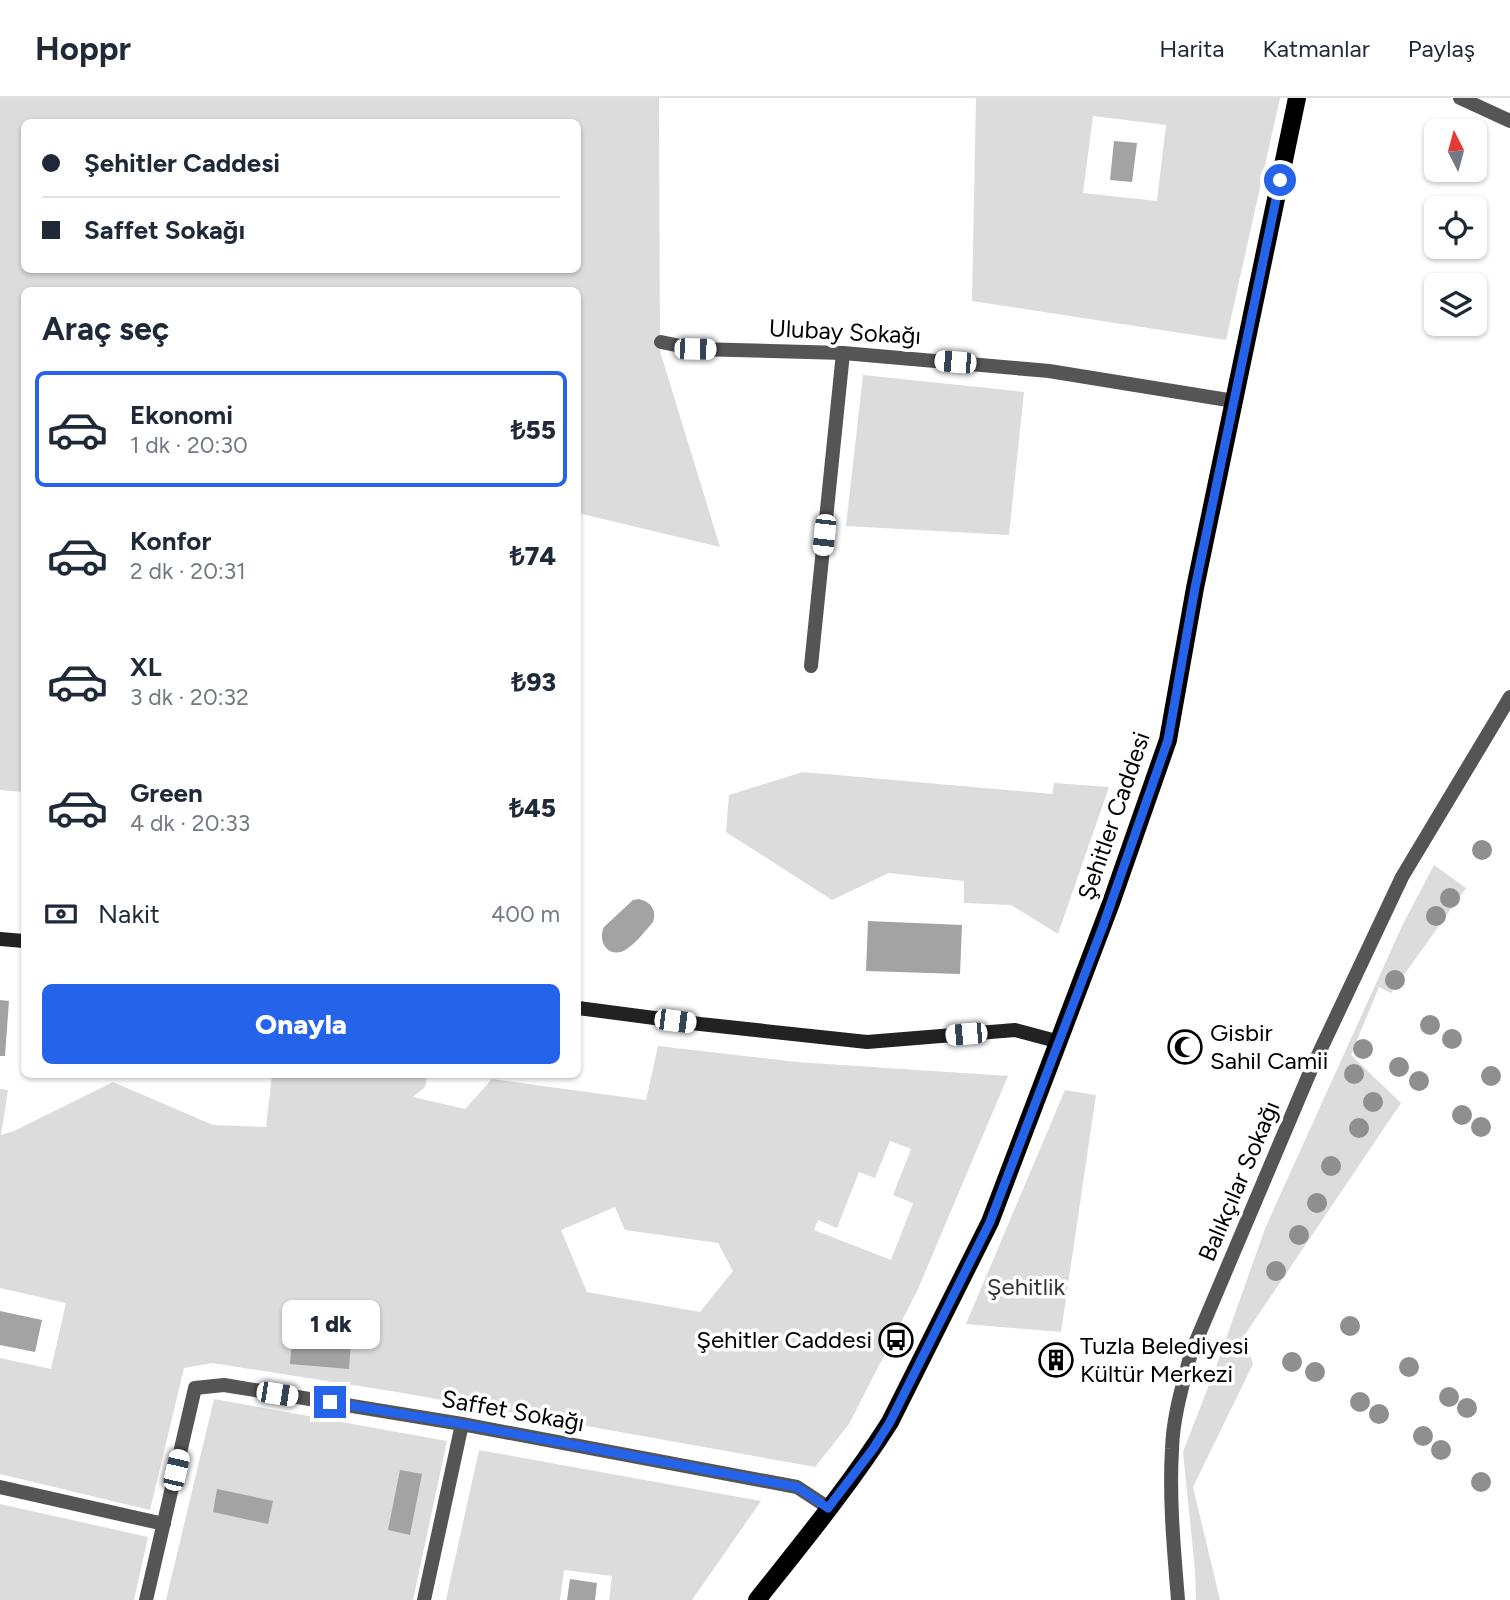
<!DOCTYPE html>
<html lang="tr">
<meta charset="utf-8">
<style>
:root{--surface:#fff;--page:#f2f2f3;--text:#1f2937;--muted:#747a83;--line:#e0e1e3;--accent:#2563eb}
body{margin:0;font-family:Figtree,sans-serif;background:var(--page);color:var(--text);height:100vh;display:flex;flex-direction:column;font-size:26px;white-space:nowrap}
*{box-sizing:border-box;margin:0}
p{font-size:23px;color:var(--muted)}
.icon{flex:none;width:38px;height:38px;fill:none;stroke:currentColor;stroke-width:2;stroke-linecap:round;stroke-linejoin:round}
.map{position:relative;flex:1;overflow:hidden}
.sheet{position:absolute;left:21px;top:189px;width:560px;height:791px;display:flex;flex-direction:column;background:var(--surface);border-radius:10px;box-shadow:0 2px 5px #0004}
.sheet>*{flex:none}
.guide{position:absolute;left:21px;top:21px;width:560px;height:154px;border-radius:10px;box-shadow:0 2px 5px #0004;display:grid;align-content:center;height:154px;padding:0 21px;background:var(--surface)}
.needle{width:46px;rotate:354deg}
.tools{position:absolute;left:1424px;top:21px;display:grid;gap:14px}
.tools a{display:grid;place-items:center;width:63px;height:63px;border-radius:10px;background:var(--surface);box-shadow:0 2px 5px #0004;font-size:35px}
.end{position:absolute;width:32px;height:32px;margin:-16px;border:9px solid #2563eb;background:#fff;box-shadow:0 0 0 4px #fff}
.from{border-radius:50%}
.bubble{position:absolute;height:49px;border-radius:10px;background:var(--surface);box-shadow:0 2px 5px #0004;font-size:23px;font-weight:800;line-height:49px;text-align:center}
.car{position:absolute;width:21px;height:42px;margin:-21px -10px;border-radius:9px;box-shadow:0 0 5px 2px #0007;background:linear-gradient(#fff 24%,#345 0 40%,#fff 0 76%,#345 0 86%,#fff 0)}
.guide b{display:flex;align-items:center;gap:24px;height:66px;font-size:26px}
.guide b+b{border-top:2px solid var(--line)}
.guide i{width:18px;height:18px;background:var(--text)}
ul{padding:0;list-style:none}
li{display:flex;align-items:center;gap:21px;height:116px;margin:0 14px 10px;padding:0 7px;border:4px solid transparent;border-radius:10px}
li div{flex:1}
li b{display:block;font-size:26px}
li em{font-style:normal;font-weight:800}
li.active{border-color:var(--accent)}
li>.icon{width:63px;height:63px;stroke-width:1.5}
h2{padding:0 21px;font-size:32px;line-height:84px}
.pay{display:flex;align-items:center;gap:18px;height:77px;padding:0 21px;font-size:26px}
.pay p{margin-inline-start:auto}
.button{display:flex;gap:14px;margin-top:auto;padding:14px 21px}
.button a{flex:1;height:80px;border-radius:10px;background:var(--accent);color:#fff;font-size:28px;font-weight:800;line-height:80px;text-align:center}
header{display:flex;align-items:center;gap:42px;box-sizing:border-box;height:98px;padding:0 35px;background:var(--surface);border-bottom:2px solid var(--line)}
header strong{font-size:33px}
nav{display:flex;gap:38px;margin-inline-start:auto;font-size:24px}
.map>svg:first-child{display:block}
.green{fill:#dcdcdc;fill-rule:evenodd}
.water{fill:#a3a3a3}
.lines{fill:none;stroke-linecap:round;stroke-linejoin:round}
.lane{stroke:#555;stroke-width:14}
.street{stroke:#555;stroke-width:14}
.secondary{stroke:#222;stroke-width:14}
.primary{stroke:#000;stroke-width:18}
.tree{fill:#8f8f8f}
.route{stroke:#2563eb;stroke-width:9}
.labels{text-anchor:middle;stroke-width:7;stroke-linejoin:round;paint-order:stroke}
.street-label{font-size:24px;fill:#000;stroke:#fff}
.poi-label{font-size:24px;fill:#000;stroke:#fff;text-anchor:start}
.park-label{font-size:24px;fill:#333;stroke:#fff}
</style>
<header>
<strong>Hoppr</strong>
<nav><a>Harita</a><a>Katmanlar</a><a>Paylaş</a></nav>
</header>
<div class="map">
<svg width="1510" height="1502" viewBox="0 0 1510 1502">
<rect width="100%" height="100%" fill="#fff"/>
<path class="green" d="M0,0H659L660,253L720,449L578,415V192H24V694L0,692ZM24,24H578V172H24Z
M976,0H1280L1226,242L972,203ZM1093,18L1166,27L1157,103L1083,95Z
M863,277L1024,294L1009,437L846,428Z
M803,674L1052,696L1054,685L1109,689L1058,836L1011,807L964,805V783L889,775L832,802L726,734L729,697Z
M1434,767L1466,790L1391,895L1379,889L1351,957L1401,1005L1244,1238L1253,1266L1193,1389L1220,1502H1196L1195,1472L1183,1354L1217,1266L1266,1128L1403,826Z
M658,948L797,964L1008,978L918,1191L849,1326L815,1369L397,1294L212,1265L184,1270L150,1412L0,1376V1260L51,1271L66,1205L0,1190V991L8,992L1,1037L14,1033L113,984L213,1027L266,1029L272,977H427L425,989L413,999L465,1011L492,981L646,1002ZM890,1043L911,1051L893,1097L913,1105L891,1162L814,1132L818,1122L837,1130L859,1074L875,1080ZM615,1109L625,1132L718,1145L733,1173L700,1214L587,1194L561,1132Z
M1065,992L1096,997L1061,1234L966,1226Z
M214,1301L447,1343L413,1502H166Z
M479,1352L761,1403L692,1502H609L612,1478L564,1472L560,1502H446Z
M0,1406L148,1439L134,1502H0Z"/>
<path class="water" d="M1114,43L1137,45L1132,84L1110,82Z
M639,801C651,804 657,812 653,824C645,833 638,843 628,850C612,863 596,846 604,829L633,802Z
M868,823L962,827L960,876L866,873Z
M0,902L9,903L5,958H0Z
M0,1213L42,1222L35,1254L0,1247Z
M292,1241L351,1245L349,1271L290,1266Z
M400,1372L422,1376L410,1437L388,1432Z
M217,1391L273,1403L268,1426L213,1414Z
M570,1481L597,1485L595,1502H567Z"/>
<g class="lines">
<path class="lane" d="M661,244L695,251L843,255L1049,273L1234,303"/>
<path class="street" d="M1460,0L1510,23
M811,568L843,255
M0,1389L164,1426
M146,1502L195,1290L224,1287L462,1326L797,1389L829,1410
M424,1502L462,1326
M1178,1502C1174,1452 1169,1401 1172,1351C1173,1318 1183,1286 1191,1255L1310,974L1402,779L1510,599"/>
<path class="secondary" d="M0,841L24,843
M578,910L700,926L867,944L1015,932L1060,944"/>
<path class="primary" d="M757,1502C803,1444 850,1387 890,1324L990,1124L1111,805L1168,642L1195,490L1297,0"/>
</g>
<g class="tree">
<circle cx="1482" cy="752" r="10"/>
<circle cx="1450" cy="800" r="10"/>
<circle cx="1436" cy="818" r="10"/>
<circle cx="1395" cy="882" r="10"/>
<circle cx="1430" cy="927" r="10"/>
<circle cx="1452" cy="941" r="10"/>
<circle cx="1363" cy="951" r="10"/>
<circle cx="1399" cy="969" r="10"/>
<circle cx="1354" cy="976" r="10"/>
<circle cx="1491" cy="978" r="10"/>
<circle cx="1419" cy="983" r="10"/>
<circle cx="1373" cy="1004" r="10"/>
<circle cx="1462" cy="1017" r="10"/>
<circle cx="1481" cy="1029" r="10"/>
<circle cx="1359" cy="1030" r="10"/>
<circle cx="1331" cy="1068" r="10"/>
<circle cx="1317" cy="1105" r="10"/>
<circle cx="1299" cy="1137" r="10"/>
<circle cx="1276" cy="1173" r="10"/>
<circle cx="1350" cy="1228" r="10"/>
<circle cx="1292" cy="1264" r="10"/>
<circle cx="1409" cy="1269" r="10"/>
<circle cx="1315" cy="1274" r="10"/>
<circle cx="1449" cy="1299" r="10"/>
<circle cx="1360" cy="1304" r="10"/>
<circle cx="1467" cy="1310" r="10"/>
<circle cx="1379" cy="1316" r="10"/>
<circle cx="1423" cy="1338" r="10"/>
<circle cx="1441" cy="1352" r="10"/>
<circle cx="1481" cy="1384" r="10"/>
</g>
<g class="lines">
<path class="route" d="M330,1304L462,1326L797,1389L828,1410L873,1351L890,1324L990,1124L1103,828L1168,642L1195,490L1280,82"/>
</g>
<defs>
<symbol id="mosque-ring" viewBox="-11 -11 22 22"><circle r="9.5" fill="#fff" stroke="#000" stroke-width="1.5"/><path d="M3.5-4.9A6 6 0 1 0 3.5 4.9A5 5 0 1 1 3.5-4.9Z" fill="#000"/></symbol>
<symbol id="bus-ring" viewBox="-11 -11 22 22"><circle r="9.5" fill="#fff" stroke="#000" stroke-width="1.5"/><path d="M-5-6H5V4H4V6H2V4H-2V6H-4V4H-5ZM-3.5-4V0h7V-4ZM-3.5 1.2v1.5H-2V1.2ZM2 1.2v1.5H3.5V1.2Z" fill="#000"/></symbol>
<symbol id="building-ring" viewBox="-11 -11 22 22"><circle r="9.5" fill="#fff" stroke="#000" stroke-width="1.5"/><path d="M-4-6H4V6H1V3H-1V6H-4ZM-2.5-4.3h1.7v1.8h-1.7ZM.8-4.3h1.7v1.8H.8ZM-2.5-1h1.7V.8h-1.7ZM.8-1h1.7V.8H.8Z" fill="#000"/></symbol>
</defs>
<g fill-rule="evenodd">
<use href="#mosque-ring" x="1166" y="930" width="38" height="38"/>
<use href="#bus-ring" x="877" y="1223" width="38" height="38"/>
<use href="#building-ring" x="1037" y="1243" width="38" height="38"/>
</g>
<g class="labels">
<g class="street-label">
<text transform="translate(845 234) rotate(3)" y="8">Ulubay Sokağı</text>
<text transform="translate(1114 718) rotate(-71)" y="8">Şehitler Caddesi</text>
<text transform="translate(1239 1083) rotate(-67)" y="8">Balıkçılar Sokağı</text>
<text transform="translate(513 1313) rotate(10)" y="8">Saffet Sokağı</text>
</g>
<g class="poi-label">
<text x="1210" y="943">Gisbir<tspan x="1210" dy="28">Sahil Camii</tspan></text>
<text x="872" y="1250" text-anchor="end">Şehitler Caddesi</text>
<text x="1080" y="1256">Tuzla Belediyesi<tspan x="1080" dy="28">Kültür Merkezi</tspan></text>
</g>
<g class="park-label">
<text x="1026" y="1197">Şehitlik</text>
</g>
</g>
</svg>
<div class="tools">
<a><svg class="needle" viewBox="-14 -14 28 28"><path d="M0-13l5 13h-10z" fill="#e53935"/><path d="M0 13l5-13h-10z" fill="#747a83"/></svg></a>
<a><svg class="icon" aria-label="locate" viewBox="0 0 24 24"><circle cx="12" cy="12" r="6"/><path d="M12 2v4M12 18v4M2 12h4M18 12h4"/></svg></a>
<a><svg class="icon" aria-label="layers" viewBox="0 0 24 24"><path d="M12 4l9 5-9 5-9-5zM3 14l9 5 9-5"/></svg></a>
</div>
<i class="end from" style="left:1280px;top:82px"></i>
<i class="end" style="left:330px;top:1304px"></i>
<div class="bubble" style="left:282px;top:1202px;width:98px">1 dk</div>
<i class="car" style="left:695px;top:251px;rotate:91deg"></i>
<i class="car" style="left:955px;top:264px;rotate:275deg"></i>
<i class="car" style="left:824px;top:437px;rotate:186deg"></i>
<i class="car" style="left:675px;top:923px;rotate:97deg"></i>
<i class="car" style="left:966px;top:936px;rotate:265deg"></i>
<i class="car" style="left:277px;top:1296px;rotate:99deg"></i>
<i class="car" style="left:176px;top:1372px;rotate:13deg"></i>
<div class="guide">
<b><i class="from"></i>Şehitler Caddesi</b>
<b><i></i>Saffet Sokağı</b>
</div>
<section class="sheet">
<h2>Araç seç</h2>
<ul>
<li class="active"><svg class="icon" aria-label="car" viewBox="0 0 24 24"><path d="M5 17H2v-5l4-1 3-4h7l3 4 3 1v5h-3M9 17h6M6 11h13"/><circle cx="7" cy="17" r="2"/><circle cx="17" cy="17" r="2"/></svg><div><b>Ekonomi</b><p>1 dk · 20:30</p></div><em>₺55</em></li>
<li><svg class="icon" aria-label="car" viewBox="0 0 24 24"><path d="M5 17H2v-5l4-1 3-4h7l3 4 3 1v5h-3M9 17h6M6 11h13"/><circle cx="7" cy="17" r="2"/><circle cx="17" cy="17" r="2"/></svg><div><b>Konfor</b><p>2 dk · 20:31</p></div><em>₺74</em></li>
<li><svg class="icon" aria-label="car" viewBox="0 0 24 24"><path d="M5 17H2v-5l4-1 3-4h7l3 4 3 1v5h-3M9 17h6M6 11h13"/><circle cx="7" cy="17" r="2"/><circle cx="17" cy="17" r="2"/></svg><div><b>XL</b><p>3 dk · 20:32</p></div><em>₺93</em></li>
<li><svg class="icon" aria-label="car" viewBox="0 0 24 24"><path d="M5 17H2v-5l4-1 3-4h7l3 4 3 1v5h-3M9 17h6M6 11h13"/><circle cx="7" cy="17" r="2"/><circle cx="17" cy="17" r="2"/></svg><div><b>Green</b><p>4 dk · 20:33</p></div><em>₺45</em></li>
</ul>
<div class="pay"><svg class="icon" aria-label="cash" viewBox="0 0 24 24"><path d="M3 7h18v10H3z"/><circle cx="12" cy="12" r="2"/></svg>Nakit<p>400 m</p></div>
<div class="button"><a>Onayla</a></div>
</section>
</div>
